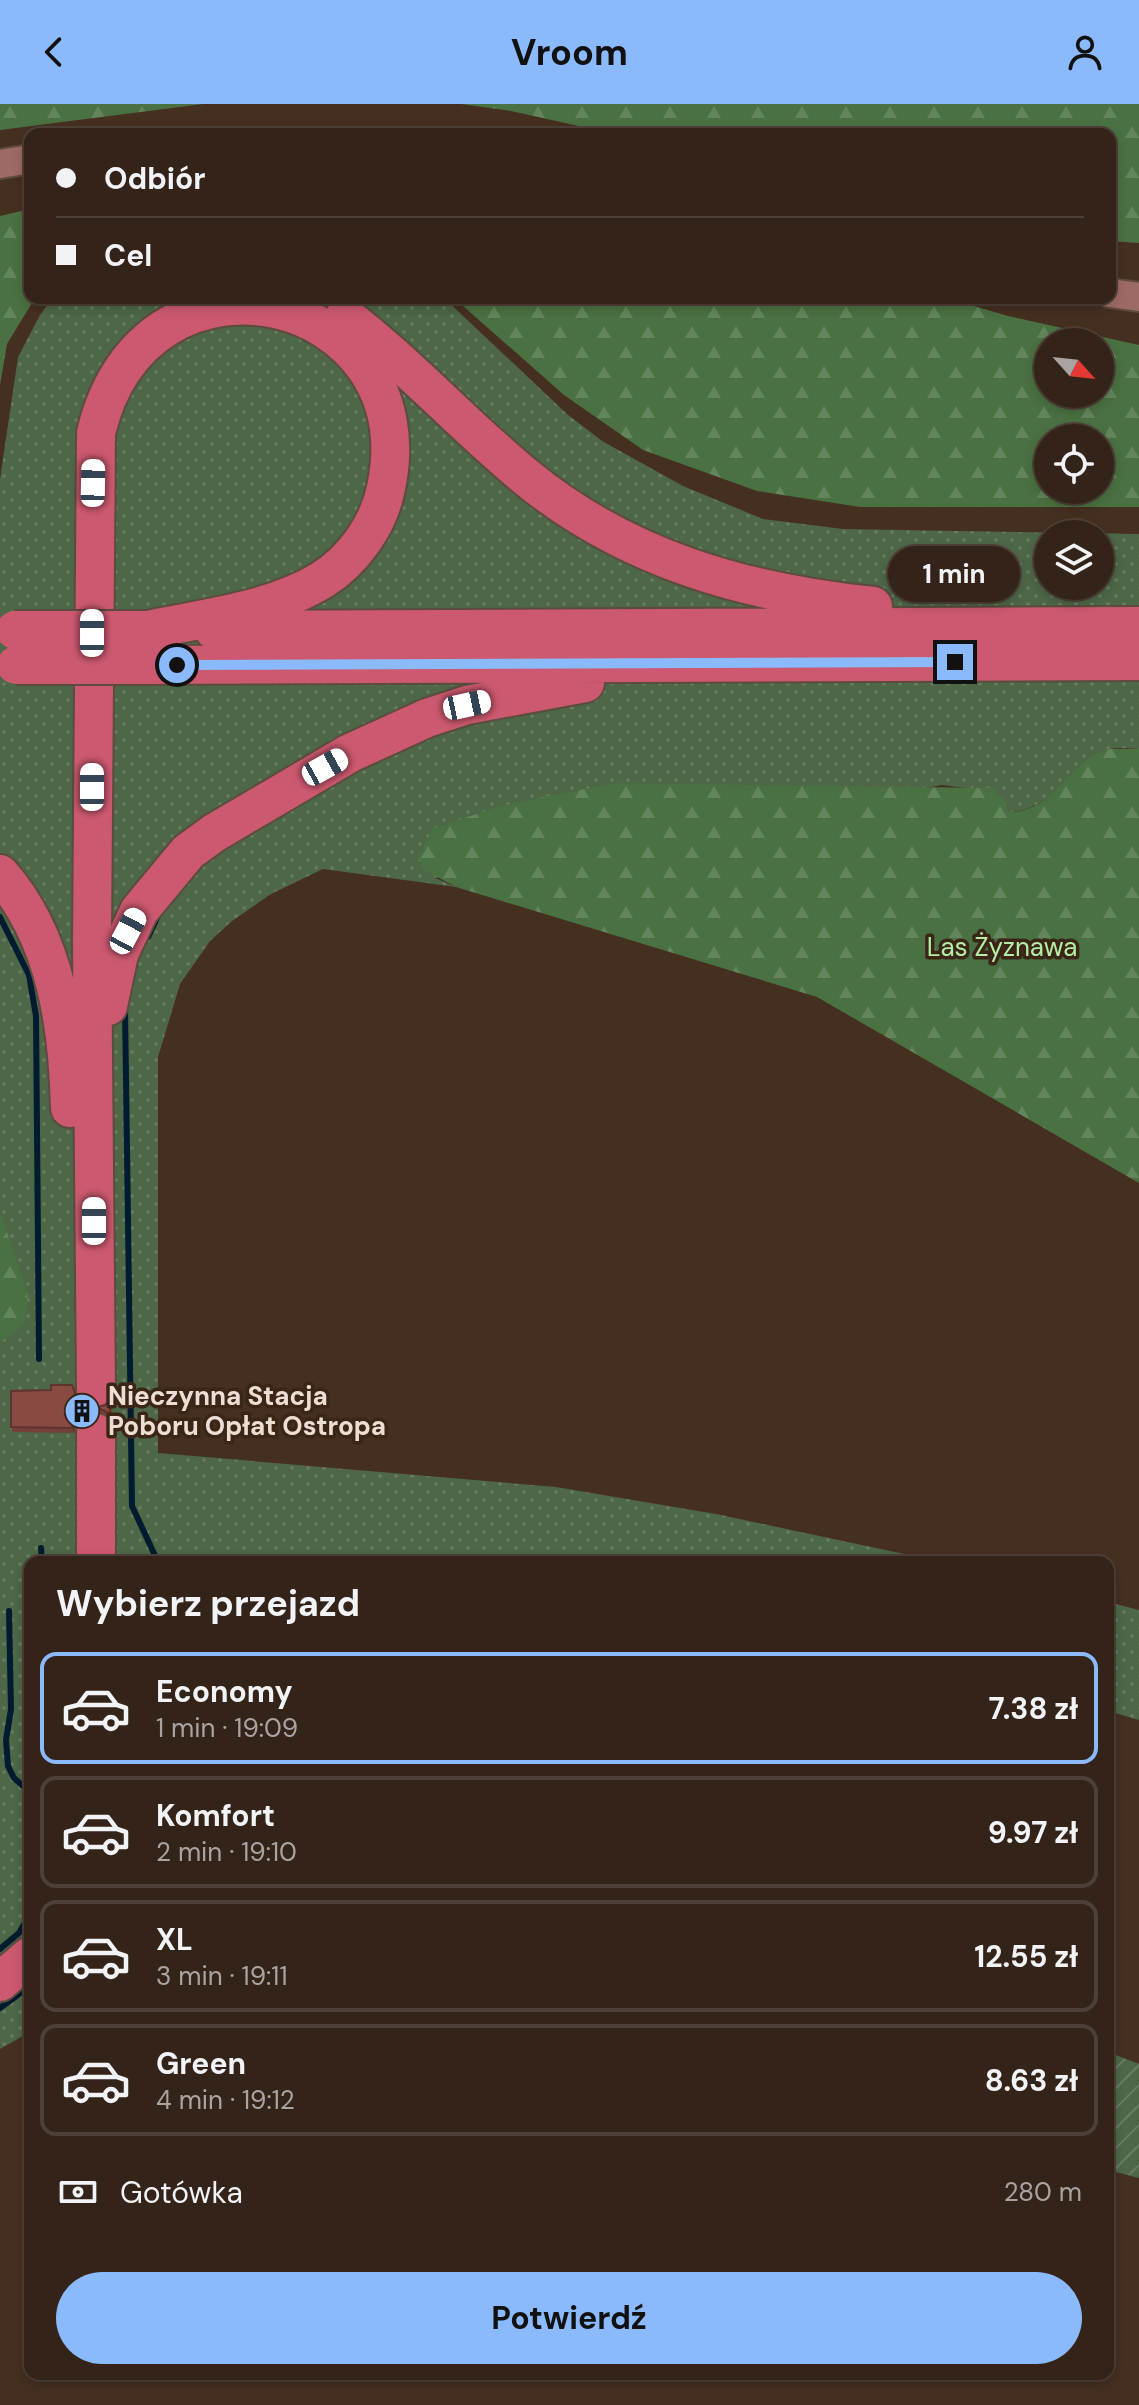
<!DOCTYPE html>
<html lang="pl">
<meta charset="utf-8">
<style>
:root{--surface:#342319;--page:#3c2b22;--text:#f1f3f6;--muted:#a9a4a2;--line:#4e4038;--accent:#8bbafc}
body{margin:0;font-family:"DM Sans",sans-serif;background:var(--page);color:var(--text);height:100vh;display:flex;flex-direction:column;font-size:30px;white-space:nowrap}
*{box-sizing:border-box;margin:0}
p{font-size:26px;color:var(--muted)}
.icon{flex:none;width:44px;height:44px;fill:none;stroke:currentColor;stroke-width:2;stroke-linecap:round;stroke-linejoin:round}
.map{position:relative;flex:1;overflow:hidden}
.drawer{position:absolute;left:24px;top:1452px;width:1090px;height:824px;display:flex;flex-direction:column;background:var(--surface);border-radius:16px;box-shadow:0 4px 12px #0003,0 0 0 2px var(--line)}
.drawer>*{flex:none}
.top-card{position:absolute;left:24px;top:24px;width:1092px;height:176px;border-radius:16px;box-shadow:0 4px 12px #0003,0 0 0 2px var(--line);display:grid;align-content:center;height:176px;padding:0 32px;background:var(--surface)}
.needle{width:52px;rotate:117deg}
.buttons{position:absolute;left:1034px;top:224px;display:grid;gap:16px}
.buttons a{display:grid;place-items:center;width:80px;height:80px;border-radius:50%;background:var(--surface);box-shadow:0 4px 12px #0003,0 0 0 2px var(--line);font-size:40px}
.end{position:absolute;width:36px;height:36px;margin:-18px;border:10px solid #8bbafc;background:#111;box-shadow:0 0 0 4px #111}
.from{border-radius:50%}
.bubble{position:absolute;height:56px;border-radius:28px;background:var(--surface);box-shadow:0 4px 12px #0003,0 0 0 2px var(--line);font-size:26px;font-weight:700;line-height:56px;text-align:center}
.car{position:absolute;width:24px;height:48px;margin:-24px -12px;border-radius:10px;box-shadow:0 0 6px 2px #0007;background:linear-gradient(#fff 24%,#345 0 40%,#fff 0 76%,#345 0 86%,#fff 0)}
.top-card b{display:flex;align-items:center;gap:28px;height:76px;font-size:30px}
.top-card b+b{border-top:2px solid var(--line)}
.top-card i{width:20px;height:20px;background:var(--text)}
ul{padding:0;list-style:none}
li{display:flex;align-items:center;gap:24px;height:112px;margin:0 16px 12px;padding:0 16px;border:4px solid var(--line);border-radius:16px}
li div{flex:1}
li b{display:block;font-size:30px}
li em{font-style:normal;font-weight:700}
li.active{border-color:var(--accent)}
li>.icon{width:72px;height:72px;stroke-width:1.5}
h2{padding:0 32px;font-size:36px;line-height:96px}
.pay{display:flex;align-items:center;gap:20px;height:88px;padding:0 32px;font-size:30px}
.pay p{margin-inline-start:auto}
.cta{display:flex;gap:16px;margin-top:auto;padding:16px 32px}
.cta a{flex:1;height:92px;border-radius:48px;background:var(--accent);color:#111;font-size:32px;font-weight:700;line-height:92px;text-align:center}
header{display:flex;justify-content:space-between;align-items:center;height:104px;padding:0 32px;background:var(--accent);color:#111;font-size:36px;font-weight:700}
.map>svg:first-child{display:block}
.grass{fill:url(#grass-dots);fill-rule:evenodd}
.forest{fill:url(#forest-firs);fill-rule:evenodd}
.garden{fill:url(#garden-furrows)}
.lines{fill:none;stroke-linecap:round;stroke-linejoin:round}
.stream{stroke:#011c30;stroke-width:6}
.secondary-casing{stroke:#5c4b3e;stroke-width:32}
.motorway-casing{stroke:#5c4b3e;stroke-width:42}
.secondary{stroke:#9e6a66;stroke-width:28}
.motorway{stroke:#cc596f;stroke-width:38}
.motorway-bridge-casing{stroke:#5c4b3e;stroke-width:42;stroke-linecap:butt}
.motorway-bridge{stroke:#cc596f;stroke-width:38}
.wall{fill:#754038}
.shaded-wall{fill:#5f342e}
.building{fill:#884b41;stroke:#5f342e;stroke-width:2}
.route{stroke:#8bbafc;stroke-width:10}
.labels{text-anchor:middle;stroke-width:7;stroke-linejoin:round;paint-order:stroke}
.park-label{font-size:26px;fill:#b3eea5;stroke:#3a2517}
.poi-label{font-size:26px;font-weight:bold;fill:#ecded5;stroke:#3a2517;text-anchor:start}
</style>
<header><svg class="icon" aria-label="back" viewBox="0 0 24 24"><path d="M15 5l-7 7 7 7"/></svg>Vroom<svg class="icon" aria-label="person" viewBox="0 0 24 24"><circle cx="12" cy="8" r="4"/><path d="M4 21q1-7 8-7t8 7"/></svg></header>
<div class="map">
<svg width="1139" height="2301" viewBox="0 0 1139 2301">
<defs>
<pattern id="grass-dots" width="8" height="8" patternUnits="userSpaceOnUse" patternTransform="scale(2)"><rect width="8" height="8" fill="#4d6747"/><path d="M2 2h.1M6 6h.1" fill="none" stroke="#677c61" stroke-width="1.8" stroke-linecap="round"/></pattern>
<pattern id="forest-firs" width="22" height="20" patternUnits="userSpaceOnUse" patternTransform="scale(2)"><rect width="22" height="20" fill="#4a7141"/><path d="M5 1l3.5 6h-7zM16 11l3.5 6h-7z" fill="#64855c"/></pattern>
<pattern id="garden-furrows" width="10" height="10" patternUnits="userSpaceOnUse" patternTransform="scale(2)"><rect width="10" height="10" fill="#4d6747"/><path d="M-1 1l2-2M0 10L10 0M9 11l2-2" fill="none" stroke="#677c61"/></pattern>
</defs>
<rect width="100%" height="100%" fill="#452f21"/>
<path class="grass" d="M53,194H444L567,310L602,337L683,382L763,415L843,425L1139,430V645C1129,645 1116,643 1107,646C1069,662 1051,709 1007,708L993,687L942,681L435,774L456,783L323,765L271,790L232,817L210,837L180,880L158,953V1349L556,1383L716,1410L942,1458H30V1928L0,1945V375L18,253L40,211ZM1048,430H1100V482H1048Z
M1108,1498L1139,1506V1616L1108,1607Z"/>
<path class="forest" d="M0,0H203L0,26Z
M461,0H1139V139L1110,137V30H615L511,7Z
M30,105V194H35L7,240L0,281V112Z
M454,194H947L1008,212L1139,241V403H860L757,387L643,346L564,291ZM1100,238V290H1048V238ZM1048,334H1100V386H1048Z
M1110,645H1139V1079L817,893L456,783L424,766L418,753L432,725L503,701L615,679L992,684L1004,696L1007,708C1055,710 1068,655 1110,645Z
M0,1108L28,1189L25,1220L0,1239Z"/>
<path class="garden" d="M1108,1948L1139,1960V2074L1108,2066Z"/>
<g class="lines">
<path class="stream" d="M0,813L29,871L36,912L39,1255
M148,833L159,810
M125,904L132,1402L158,1458
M41,1444L42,1458
M9,1507L11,1605L6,1636L8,1662L14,1674L30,1688
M0,1845L19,1829L30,1810
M0,1904L30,1882"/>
<defs>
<path id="secondary" d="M0,60L30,55
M1110,189L1139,193"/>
<path id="motorway" d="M345,212C409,261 464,322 526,373C626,455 746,489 873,502
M214,526L1139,522
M147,561L1139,557
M0,770C56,833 68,923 70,1004
M108,902L119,850L139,807L188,748L214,729L350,649L427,614L467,601L585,579
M96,1286L92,838L96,329C145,121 428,188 386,384C379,420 354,456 322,476C271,507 205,514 147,526
M96,1329V1458
M0,1878L30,1852"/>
</defs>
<use href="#secondary" class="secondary-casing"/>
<use href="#motorway" class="motorway-casing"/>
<use href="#secondary" class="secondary"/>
<use href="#motorway" class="motorway"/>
<defs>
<path id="motorway-bridge" d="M15,526H147
M16,561H147"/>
</defs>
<use href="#motorway-bridge" class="motorway-bridge-casing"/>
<use href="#motorway-bridge" class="motorway-bridge"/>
</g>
<path class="wall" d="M76,1293L92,1302L94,1307L77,1317L74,1329L13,1328L11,1323Z
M112,1301V1314L98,1308L97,1303Z"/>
<path class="shaded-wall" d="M75,1312L77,1317L74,1329L72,1324Z"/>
<path class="building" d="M51,1281H72L76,1292L92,1302L75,1312L72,1324L11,1323V1287L51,1286Z
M110,1296V1310L97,1303L105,1301Z"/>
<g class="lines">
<path class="route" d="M177,561L955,558"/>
</g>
<defs>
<symbol id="building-disc" viewBox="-11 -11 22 22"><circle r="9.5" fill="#8bbafc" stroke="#3a2517"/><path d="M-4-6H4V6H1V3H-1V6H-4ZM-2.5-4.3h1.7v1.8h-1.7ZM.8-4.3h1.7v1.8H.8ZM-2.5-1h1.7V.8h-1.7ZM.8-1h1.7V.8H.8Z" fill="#111"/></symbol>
</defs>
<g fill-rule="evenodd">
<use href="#building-disc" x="62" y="1287" width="40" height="40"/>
</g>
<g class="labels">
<g class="park-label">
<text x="1002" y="852">Las Żyznawa</text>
</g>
<g class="poi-label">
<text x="108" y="1301">Nieczynna Stacja<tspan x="108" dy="30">Poboru Opłat Ostropa</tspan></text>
</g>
</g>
</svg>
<div class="buttons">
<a><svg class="needle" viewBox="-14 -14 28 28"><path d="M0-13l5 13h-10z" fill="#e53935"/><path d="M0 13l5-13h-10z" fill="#a9a4a2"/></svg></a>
<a><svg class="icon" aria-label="locate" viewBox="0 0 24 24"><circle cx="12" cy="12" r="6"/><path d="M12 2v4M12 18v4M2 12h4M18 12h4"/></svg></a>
<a><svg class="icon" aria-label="layers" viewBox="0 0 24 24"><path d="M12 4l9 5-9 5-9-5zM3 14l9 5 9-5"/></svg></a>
</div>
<i class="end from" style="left:177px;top:561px"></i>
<i class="end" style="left:955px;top:558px"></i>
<div class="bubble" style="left:888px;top:442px;width:132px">1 min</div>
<i class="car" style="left:93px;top:379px;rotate:1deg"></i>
<i class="car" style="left:92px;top:529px;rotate:0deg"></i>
<i class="car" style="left:467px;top:601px;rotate:78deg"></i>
<i class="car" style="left:325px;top:663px;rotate:61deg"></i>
<i class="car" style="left:92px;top:683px;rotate:0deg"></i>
<i class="car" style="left:128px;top:827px;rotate:28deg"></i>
<i class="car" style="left:94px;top:1117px;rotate:0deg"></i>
<div class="top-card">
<b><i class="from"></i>Odbiór</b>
<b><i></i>Cel</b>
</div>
<section class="drawer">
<h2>Wybierz przejazd</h2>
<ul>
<li class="active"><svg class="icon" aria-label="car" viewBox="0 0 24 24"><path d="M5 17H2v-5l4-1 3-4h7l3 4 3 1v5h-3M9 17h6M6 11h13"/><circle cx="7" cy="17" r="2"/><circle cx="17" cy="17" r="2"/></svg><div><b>Economy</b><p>1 min · 19:09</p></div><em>7.38 zł</em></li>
<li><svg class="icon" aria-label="car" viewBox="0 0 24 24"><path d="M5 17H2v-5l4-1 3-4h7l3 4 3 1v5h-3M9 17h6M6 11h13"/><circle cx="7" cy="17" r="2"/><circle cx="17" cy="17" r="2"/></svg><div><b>Komfort</b><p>2 min · 19:10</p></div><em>9.97 zł</em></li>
<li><svg class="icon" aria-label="car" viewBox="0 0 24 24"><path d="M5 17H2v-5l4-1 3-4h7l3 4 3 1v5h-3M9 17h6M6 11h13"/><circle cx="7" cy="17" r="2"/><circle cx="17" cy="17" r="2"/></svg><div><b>XL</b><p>3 min · 19:11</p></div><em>12.55 zł</em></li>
<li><svg class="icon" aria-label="car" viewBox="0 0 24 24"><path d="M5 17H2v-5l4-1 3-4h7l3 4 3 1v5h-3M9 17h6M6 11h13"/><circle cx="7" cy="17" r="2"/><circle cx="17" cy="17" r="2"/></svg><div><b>Green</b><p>4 min · 19:12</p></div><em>8.63 zł</em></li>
</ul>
<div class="pay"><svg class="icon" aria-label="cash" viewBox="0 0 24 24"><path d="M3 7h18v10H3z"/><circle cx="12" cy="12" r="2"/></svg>Gotówka<p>280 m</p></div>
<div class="cta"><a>Potwierdź</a></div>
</section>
</div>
